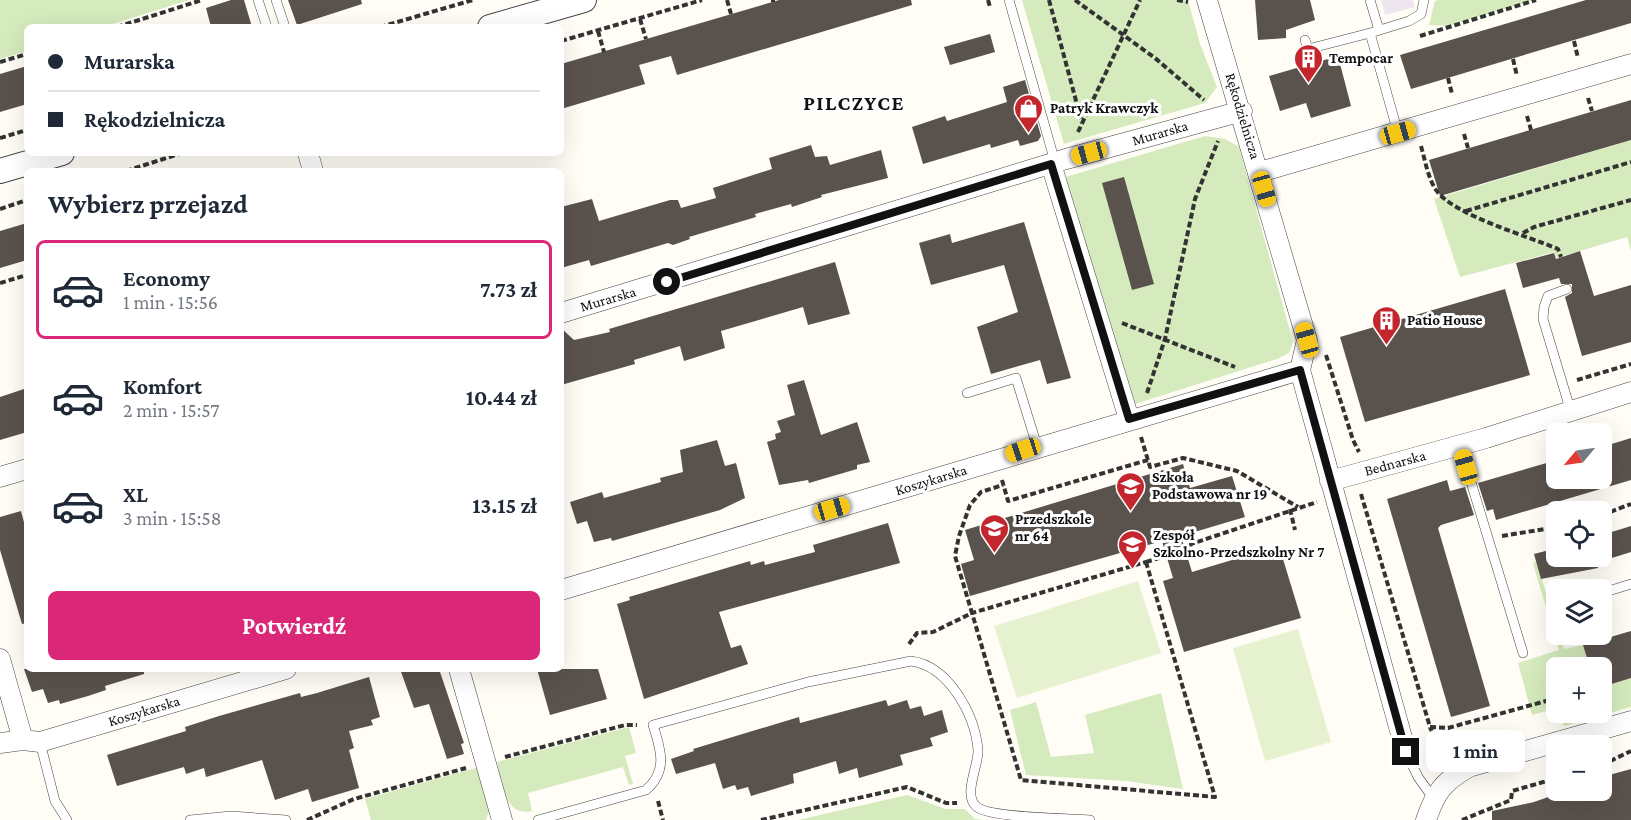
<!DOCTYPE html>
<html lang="pl">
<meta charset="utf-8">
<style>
:root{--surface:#fff;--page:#f6f6f7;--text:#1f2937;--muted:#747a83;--line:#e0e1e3;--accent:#db2777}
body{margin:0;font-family:"Crimson Pro",serif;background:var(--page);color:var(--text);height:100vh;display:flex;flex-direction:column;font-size:22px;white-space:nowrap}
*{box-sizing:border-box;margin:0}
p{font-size:20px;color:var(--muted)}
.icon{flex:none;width:33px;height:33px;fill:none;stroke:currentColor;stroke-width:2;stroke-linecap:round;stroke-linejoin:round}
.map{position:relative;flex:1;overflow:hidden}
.sheet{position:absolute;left:24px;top:168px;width:540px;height:504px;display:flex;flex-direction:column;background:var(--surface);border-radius:9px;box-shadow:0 6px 24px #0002}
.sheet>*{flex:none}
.hud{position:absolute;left:24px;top:24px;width:540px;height:132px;border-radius:9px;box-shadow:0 6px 24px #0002;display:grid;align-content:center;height:132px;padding:0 24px;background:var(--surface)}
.needle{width:39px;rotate:241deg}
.controls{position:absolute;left:1546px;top:423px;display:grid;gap:12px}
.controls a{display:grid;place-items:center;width:66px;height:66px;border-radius:9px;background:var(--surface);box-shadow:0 6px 24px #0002;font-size:30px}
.end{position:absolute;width:27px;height:27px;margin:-14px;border:8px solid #111;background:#fff;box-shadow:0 0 0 3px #fff}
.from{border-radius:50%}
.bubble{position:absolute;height:42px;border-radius:9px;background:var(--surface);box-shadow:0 6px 24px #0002;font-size:20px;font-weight:700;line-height:42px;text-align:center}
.car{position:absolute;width:18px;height:36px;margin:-18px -9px;border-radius:8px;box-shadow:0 0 4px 2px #0007;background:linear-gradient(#f5c518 24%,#345 0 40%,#f5c518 0 76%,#345 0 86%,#f5c518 0)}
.hud b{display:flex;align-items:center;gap:21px;height:57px;font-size:22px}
.hud b+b{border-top:2px solid var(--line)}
.hud i{width:15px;height:15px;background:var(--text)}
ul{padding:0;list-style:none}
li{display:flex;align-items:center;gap:18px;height:99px;margin:0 12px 9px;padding:0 12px;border:3px solid transparent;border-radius:9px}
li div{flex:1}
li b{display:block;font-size:22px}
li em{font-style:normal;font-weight:700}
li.on{border-color:var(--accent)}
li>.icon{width:54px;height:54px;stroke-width:1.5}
h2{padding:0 24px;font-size:27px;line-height:72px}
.action{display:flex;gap:12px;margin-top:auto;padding:12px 24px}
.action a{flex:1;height:69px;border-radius:9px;background:var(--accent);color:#fff;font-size:24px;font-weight:700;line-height:69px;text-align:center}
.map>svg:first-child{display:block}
.industrial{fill:#eee6ef}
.green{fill:#d5ebbd}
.pitch{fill:#e6f2cf}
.building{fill:#5a524d}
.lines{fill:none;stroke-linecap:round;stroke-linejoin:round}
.service-casing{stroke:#444;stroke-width:10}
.minor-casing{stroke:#444;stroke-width:21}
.tertiary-casing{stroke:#444;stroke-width:26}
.path{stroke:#333;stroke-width:4;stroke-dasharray:6 3;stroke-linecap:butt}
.service{stroke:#fff;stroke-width:9}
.minor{stroke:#fff;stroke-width:20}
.tertiary{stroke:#fff;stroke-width:24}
.route{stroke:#111;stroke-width:8}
.labels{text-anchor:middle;stroke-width:6;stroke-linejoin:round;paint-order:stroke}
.poi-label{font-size:15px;font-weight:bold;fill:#111;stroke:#fff;text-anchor:start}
.street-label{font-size:15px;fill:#111;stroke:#fff}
.district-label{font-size:21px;font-weight:bold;letter-spacing:1.5px;fill:#111;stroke:#fff}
</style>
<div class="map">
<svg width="1631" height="820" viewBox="0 0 1631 820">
<rect width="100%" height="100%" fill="#fffdf5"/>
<path class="industrial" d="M1381,0H1413L1415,7L1385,15Z"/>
<path class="green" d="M0,0H189L103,27H27V51L0,59Z
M1022,0H1188L1200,44L1217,87L1205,103L1064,144Z
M1438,0H1534L1448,26L1429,25L1435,1Z
M1205,136L1225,139L1239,147L1293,342L1289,353L1277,359L1135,404L1130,400L1062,178Z
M1631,140V251L1627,237L1556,258L1554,252L1460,277L1434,199Z
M1536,561L1564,649L1583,645L1589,665L1557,668V708L1532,715L1518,663L1559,650L1533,564Z
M1631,678V707L1564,726L1560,713L1602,712V687Z
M1161,693L1183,789L1126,781L1026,775L1010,710L1036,702L1051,757L1094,753L1085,715Z
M629,727L636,753L625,756L633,784L629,785L623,767L528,793L532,811C504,818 502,781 497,762Z
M479,767L490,809L486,820H371L365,799Z
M907,795L946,809H965L975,819L983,820H798Z"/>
<path class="pitch" d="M1138,581L1161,653L1017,698L994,626Z
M1298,629L1331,742L1265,761L1233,648Z"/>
<path class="building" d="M231,0H244L252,27H211L206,8Z
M288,0H361L362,4L297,25Z
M779,0H911L912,5L677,75L671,56L639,65L645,84L561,109V64Z
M1255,0H1310L1315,20L1286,30V38L1258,40Z
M1586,0H1631V23L1411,89L1400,55Z
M990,34L995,52L950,65L944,47Z
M1338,56L1351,106L1311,118L1306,103L1280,111L1269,76Z
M27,66V104L0,112V74Z
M1025,80L1041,136L1038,141L1020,146L1018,140L991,148L990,144L923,164L912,127L945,116L947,121L1007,102L1003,87Z
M1631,100V140L1440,196L1429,160Z
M811,145L815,157L827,156L830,165L881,150L888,178L821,195L822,197L792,207L791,204L755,214L756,217L689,237L690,239L673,245L668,243L591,266L589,260L561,268V207L592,199L599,221L670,200H678L681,208L716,198L713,188L772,169L769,158Z
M1124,177L1154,284L1132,290L1102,183Z
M1024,222L1071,378L1047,384L1040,360L991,374L977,327L1018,312L1004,265L931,285L919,243L950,234L952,243Z
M27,223V260L0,268V231Z
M1580,251L1594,296L1631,285V342L1582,356L1565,297L1572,293V284H1561L1559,278L1523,288L1516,263L1554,253L1556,259Z
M835,262L850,314L808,325L803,307L721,331L725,348L684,361L680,346L634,360L635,364L561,385V328L574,340L610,332L609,329Z
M1505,289L1530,375L1365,422L1340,337Z
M804,380L821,435L857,422L870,462L857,465V469L809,483L808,480L779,485L767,442L776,439L775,434L781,432L777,421L795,415L787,385Z
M27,388V432L0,440V397Z
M1631,438V480L1496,520L1493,509L1487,511L1478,483L1557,460V478H1602V447Z
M717,440L725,466L736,463L745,498L720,510L612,541L611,538L594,542L587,521L577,524L570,502L602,492L604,498L661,482L660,478L683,472L680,450Z
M1183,464L1190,488L1232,476L1245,517L1181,536L1192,572L1279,546L1301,618L1184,652L1163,581L1173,578L1162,541L970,596L961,564L974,560L965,530Z
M1447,480L1450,491L1465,487L1474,515L1441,525L1438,528L1490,706L1451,717L1387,499Z
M21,511L27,534V623L22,624L0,550V517Z
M888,523L900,563L719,612L731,648L741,645L748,664L644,699L617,604L630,600L629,597L750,561L751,565L764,561L765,565L815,552L813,545Z
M1631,526V552L1602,561V535Z
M1557,548V556H1597L1598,568L1541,579L1534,554Z
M1631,631V678L1602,687V668H1590L1583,645Z
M24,669H144V674L105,686L106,690L88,696L60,704L59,700L48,703L43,689L32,692Z
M400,669H439L464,743L461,744L464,754L447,759L429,704L414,708Z
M537,669H598L607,699L550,715Z
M369,677L380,717L371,720L373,725L349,731L354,748L349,750L359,788L312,802L308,789L275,800L262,760L206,777L204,768L186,774L184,767L117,786L107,755L186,731L185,727L219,716L300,693L301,697L317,693Z
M886,700L888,706L907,700L910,709L921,706L924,716L942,710L948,732L930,738L933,746L900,755L903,765L859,778L857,768L839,774L836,761L793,774L794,783L751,796L748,787L737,790L735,785L723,789L715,763L676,774L671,759L694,751L693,749L799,717L800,723Z
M1631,769V820H1492V811L1534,802L1568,790H1602V777Z"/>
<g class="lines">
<defs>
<path id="service" d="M258,0L267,27
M276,0L285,27
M1009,0L1055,162
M1370,0L1379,30
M1305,40L1308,49L1370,33
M1398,133L1370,33L1409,21L1421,14L1424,0
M1567,289L1548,296L1544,307L1543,319L1571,412
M967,393L1016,378L1037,446
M1460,446L1523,653
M1602,593L1631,584
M40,742L55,801L67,820
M1406,752L1418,777L1433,798
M190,820L231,816L286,820
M538,820L646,790C668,771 661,750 653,725L808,682L911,661C949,666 975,715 978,750C979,765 962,796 977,807C990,818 1068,818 1090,820"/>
<path id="minor" d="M1207,0L1307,340L1300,370L1406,752
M308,153L313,171
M1051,164L1129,419
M1260,172L1631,64
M561,313L1066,159L1242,111
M0,477L27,469
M1330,481L1486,438L1631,392
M561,590L1300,370
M0,659L23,740
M459,669L502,820
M0,743L23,740L40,742L286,669
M1426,820C1436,791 1443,782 1469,767L1631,721"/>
<path id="tertiary" d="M490,27L584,0
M0,171L62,153"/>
</defs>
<use href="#service" class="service-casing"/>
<use href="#minor" class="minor-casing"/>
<use href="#tertiary" class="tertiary-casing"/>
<path class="path" d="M727,0L731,14
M773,0V2
M988,0L990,7
M1049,0L1082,123
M1075,0L1155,58L1204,100
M1177,0L1188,2
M640,19L646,39
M117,27L202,0
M380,27L473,0
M598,31L604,52
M1420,36L1536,0
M561,41L702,0
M1574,41L1578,58
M1513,59L1517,76
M0,62L27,54
M1448,78L1452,94
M1588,98L1592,111
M1527,116L1531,130
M1078,132L1140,0
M1464,134L1468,148
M0,138L27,130
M1421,146C1425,160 1428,178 1436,190C1453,215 1528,236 1558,249L1561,257
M126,171L182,153
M0,209L27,200
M1466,211L1631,162
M1523,233L1534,227L1631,200
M0,283L27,275
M1122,323L1235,367
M1326,355L1353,440L1359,452
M1577,380L1631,364
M1147,393L1165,339L1195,199L1218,141
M1141,437L1150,467L1183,458L1237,471L1298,507
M1002,480L1008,501L1148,460
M1361,494L1430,727L1438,748L1448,755
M1290,509L1295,530
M1602,515L1631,504
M1502,536L1557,527
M1186,551L1192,549L1191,544L1317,502
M1146,562L1215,797L1021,780L972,613Z
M1146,562L1166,556
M909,644L917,633L933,632L972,613L955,556L959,536L970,505L981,492L1003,485
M1602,695L1607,705
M1430,727L1448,728L1557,698
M505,757L625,725H637
M1602,765L1631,751
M658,801L663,820
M307,820L354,799L466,768
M761,820L907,787L946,803H957
M1462,820L1511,800L1512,791L1557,778"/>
<use href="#service" class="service"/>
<use href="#minor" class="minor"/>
<use href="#tertiary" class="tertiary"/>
</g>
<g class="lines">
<path class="route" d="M667,282L1051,164L1129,419L1300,370L1406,752"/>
</g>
<defs>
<symbol id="building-pin" viewBox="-11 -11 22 30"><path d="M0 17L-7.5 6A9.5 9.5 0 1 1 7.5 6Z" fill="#c4262e" stroke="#fff"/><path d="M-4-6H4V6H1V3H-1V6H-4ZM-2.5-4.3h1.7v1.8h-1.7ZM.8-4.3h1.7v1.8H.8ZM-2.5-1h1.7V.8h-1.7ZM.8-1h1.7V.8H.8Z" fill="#fff"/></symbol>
<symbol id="shop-pin" viewBox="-11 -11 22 30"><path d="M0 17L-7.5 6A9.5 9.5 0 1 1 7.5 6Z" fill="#c4262e" stroke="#fff"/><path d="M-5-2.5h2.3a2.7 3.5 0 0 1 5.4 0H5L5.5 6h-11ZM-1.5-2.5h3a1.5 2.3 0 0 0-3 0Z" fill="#fff"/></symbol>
<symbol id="school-pin" viewBox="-11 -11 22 30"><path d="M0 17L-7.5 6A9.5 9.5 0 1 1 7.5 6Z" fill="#c4262e" stroke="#fff"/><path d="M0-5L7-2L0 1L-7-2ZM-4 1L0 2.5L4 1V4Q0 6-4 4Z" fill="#fff"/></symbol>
</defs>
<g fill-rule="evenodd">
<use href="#building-pin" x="1292" y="42" width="33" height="45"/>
<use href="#shop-pin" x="1012" y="92" width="33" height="45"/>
<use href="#building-pin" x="1370" y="304" width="33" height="45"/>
<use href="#school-pin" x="1114" y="470" width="33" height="45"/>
<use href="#school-pin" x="978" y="512" width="33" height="45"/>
<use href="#school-pin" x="1116" y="528" width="33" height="45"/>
</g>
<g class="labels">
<g class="poi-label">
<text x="1329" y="63">Tempocar</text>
<text x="1050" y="113">Patryk Krawczyk</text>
<text x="1407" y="325">Patio House</text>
<text x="1152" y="482">Szkoła<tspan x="1152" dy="17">Podstawowa nr 19</tspan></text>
<text x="1015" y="524">Przedszkole<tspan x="1015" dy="17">nr 64</tspan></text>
<text x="1153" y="540">Zespół<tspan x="1153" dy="17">Szkolno-Przedszkolny Nr 7</tspan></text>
</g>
<g class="street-label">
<text transform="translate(1243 116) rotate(73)" y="5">Rękodzielnicza</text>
<text transform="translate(1160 133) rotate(-16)" y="5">Murarska</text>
<text transform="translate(608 299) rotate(-16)" y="5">Murarska</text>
<text transform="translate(1395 463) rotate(-15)" y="5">Bednarska</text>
<text transform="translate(931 480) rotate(-17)" y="5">Koszykarska</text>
<text transform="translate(144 711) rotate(-17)" y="5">Koszykarska</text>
</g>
<g class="district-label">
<text x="854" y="110">PILCZYCE</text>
</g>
</g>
</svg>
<div class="controls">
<a><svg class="needle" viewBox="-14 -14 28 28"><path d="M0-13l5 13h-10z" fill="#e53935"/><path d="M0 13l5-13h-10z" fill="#747a83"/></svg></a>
<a><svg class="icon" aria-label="locate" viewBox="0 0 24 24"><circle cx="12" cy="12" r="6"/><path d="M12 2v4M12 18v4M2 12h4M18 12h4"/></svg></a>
<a><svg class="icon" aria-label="layers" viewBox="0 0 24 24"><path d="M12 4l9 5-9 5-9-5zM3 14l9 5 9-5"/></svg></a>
<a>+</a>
<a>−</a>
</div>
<i class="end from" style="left:667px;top:282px"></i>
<i class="end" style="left:1406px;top:752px"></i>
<div class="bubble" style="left:1426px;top:730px;width:99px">1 min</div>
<i class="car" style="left:1398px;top:133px;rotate:74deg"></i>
<i class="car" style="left:1089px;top:153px;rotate:255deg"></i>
<i class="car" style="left:1264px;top:189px;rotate:164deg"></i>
<i class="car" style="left:1307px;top:340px;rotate:344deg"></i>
<i class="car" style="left:1023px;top:450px;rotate:252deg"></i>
<i class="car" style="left:1466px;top:467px;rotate:344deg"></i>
<i class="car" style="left:832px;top:509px;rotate:74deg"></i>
<div class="hud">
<b><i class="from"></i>Murarska</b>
<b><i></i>Rękodzielnicza</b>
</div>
<section class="sheet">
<h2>Wybierz przejazd</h2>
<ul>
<li class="on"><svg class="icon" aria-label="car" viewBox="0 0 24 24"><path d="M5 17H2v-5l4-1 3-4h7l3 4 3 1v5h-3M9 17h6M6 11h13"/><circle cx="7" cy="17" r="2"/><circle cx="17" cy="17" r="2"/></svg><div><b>Economy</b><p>1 min · 15:56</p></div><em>7.73 zł</em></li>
<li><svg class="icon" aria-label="car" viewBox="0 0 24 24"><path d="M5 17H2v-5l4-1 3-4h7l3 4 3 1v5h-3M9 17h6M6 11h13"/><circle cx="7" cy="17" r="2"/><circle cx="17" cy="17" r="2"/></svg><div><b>Komfort</b><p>2 min · 15:57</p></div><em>10.44 zł</em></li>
<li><svg class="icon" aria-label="car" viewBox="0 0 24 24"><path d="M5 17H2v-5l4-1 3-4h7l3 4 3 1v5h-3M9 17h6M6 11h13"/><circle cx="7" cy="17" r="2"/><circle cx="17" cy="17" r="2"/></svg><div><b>XL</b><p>3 min · 15:58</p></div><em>13.15 zł</em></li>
</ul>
<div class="action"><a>Potwierdź</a></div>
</section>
</div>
